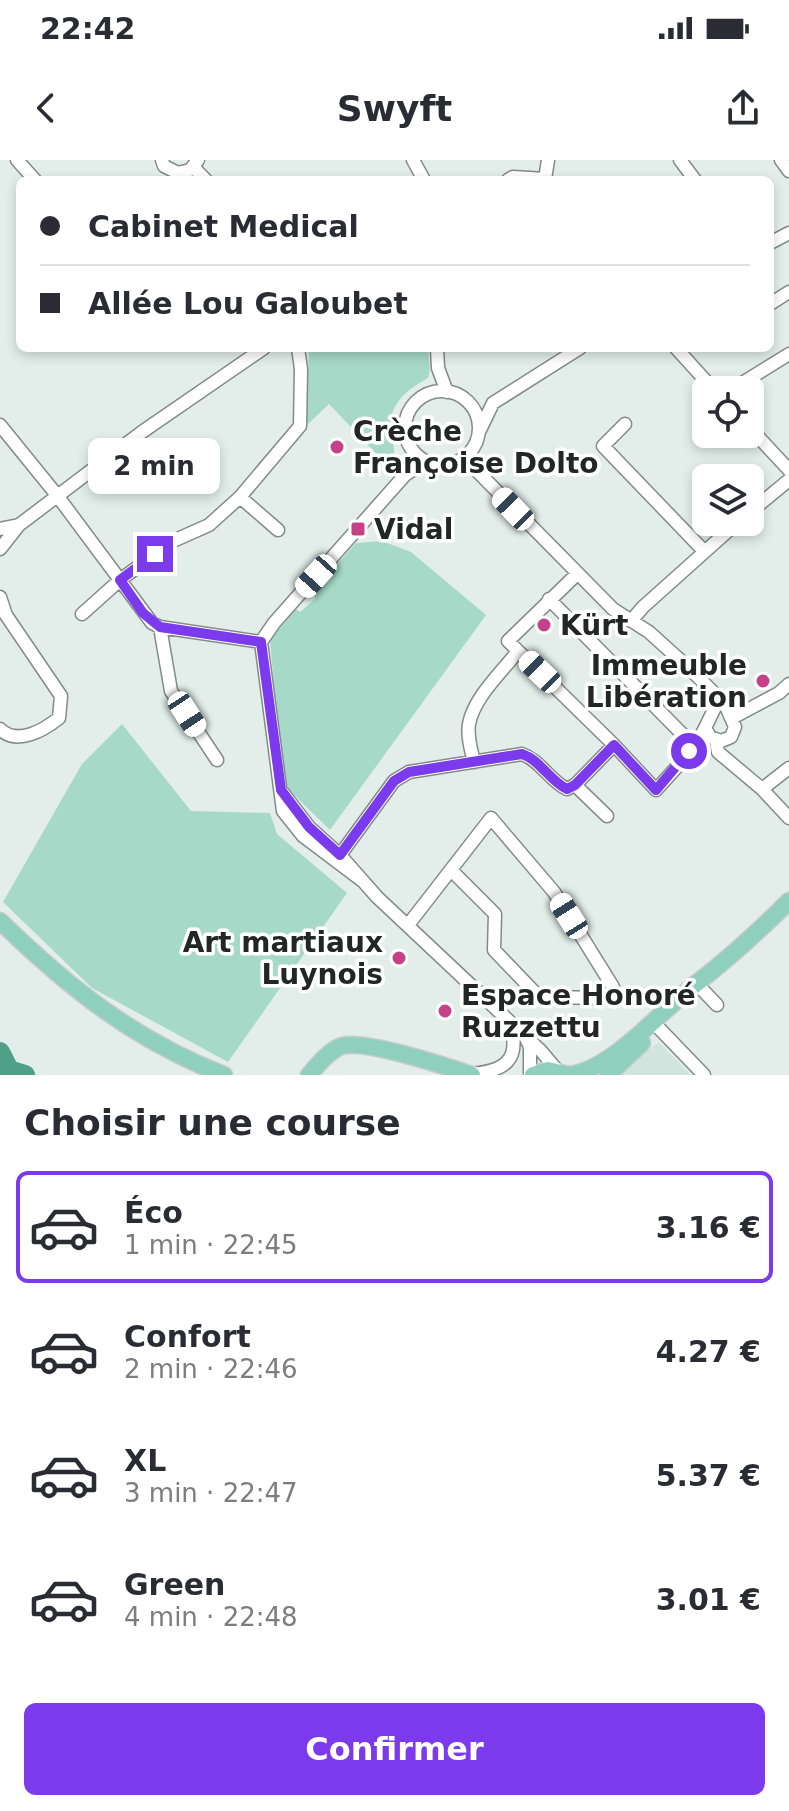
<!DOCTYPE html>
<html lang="fr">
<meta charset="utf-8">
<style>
:root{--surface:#fff;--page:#f2f2f3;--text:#2b2b33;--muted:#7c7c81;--line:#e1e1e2;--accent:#7c3aed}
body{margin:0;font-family:"DejaVu Sans",sans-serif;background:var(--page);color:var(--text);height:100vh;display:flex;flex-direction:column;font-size:30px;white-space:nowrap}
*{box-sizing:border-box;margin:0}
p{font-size:26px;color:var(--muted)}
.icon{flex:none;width:44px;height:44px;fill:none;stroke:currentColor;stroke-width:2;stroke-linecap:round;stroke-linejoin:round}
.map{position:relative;height:915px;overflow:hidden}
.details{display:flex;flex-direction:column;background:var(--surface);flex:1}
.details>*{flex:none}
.guide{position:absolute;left:16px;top:16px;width:758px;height:176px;border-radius:12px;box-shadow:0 4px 12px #0003;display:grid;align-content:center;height:176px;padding:0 24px;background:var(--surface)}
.controls{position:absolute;left:692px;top:216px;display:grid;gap:16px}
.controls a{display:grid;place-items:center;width:72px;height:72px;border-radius:12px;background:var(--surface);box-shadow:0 4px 12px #0003;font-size:40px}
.end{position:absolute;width:36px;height:36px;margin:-18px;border:10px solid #7c3aed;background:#fff;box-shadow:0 0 0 4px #fff}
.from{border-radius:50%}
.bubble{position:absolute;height:56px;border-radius:12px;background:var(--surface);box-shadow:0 4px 12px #0003;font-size:26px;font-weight:600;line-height:56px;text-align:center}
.car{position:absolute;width:24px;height:48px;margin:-24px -12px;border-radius:10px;box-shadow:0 0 6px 2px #0007;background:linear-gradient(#fff 24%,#345 0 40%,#fff 0 76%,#345 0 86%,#fff 0)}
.guide b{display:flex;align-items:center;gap:28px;height:76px;font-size:30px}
.guide b+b{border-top:2px solid var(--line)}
.guide i{width:20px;height:20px;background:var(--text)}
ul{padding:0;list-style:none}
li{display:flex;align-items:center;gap:24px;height:112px;margin:0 16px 12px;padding:0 8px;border:4px solid transparent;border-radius:12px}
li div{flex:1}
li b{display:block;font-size:30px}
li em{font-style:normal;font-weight:600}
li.on{border-color:var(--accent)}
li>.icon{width:72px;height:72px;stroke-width:1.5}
h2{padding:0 24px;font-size:36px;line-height:96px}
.cta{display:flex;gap:16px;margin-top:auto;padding:16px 24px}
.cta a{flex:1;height:92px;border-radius:12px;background:var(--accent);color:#fff;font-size:32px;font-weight:600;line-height:92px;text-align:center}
.status{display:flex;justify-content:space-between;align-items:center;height:56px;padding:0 40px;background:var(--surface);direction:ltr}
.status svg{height:22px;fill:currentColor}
header{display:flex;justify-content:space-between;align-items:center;height:104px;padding:0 24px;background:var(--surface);font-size:36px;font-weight:600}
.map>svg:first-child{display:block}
.built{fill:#d1e4dd}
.green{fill:#a7d9c8}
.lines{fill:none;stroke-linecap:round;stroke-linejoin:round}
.river{stroke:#509f87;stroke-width:20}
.minor-casing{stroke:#828b88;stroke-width:15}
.major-casing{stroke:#cacbcb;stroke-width:19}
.minor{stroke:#fff;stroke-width:12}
.major{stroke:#8ecfbd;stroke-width:16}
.route{stroke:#7c3aed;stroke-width:10}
.poi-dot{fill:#c64288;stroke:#fff;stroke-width:3}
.labels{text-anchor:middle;stroke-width:7;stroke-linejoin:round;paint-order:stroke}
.poi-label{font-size:28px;font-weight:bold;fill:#222625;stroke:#fff;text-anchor:start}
</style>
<div class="status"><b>22:42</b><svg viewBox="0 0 49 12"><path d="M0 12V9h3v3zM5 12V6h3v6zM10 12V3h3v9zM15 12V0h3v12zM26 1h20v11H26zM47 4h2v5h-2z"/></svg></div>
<header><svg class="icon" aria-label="back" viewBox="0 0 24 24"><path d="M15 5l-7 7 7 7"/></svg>Swyft<svg class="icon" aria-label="share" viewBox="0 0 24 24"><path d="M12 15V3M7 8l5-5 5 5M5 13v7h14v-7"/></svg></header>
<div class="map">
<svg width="789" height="915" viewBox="0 0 789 915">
<rect width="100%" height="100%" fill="#e3eeea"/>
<path class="built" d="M659,882L691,915H616L617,914Z"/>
<path class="green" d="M309,188H428L430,209L428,218C405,231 387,245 391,274C392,282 395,287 394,294L386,304L329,244L306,266Z
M382,381L411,392L486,455L330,670L287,628L274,526L270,480L296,449L300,452L316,438L311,433L356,383Z
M122,564L191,651L270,653L277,674L347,733L228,902L92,828L3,742L82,604Z"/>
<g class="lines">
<path class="river" d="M0,892L9,910L25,915"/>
<defs>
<path id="minor" d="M17,0L35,20
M162,0L164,6L178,13L190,10L198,0
M413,0L424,20
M680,0L695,20
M781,0L789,11
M194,8L206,20
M545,19L548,0
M508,20L513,17L545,19
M770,83L789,73
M770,144L789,132
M437,188L438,208L447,232
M676,188L714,230
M731,230L789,194
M405 268a37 37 0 1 1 74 0a37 37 0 1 1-74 0Z
M625,264L603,286L704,391
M0,265L56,334L152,463L160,467L261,482
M750,268L789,310
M479,272L493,243L580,188
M469,293L478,312L613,449L649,472L690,509L725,544L735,567L731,577L721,581L710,577L705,568L719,539
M240,337L278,370
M750,352L789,320
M0,369L19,365L142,272L264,188
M0,389L19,365
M577,414L508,481L614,585L656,630L695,587L705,568
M0,437L6,455L61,536L59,558C44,570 17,586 0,569
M549,439L695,587
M82,454L120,420L173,381L209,365L240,337L300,266L301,209L298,188
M631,461L643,447L738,362
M160,467L171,531L217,600
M732,558L779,533L789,524
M716,581L718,592L762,629L789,658
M474,602C471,590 467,576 469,564C474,537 502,512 518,491
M575,625L607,656
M762,629L789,608
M283,633L309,667L340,695L377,737L541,891L557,910
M340,695L394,621L409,612L522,594C540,600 550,621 567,629L575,625L614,585
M364,722L303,676L283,651L261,482L274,463L405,315L425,302
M408,765L491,658L554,732L613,827L608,838L539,837L494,790L495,754L451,710
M696,823L717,845
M653,862L704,915
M526,878L530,887V915
M469,914C503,912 522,901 510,864"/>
<path id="major" d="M0,761C69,828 134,880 224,915
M309,915C318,905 328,891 342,886C364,879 448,907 472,915
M533,915L548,910L568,915
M568,915C612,911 662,849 697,823C729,798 760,770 789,741
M608,915L642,883"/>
</defs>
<use href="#minor" class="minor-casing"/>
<use href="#major" class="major-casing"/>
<use href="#minor" class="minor"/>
<use href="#major" class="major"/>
</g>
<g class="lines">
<path class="route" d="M155,394L120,420L143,453L160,467L261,482L281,630L309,667L340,695L394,621L409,612L522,594C540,600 550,621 567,629L575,625L614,585L656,630L689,591"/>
</g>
<g class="poi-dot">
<circle cx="337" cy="287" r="8"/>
<rect x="350" y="361" width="16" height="16" rx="4"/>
<circle cx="544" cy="465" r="8"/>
<circle cx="763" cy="521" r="8"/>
<circle cx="399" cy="798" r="8"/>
<circle cx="445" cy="851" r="8"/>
</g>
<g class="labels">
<g class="poi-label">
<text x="353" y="281">Crèche<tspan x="353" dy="32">Françoise Dolto</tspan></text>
<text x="374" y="379">Vidal</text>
<text x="560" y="475">Kürt</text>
<text x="747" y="515" text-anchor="end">Immeuble<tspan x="747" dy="32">Libération</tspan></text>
<text x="383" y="792" text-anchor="end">Art martiaux<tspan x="383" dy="32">Luynois</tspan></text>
<text x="461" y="845">Espace Honoré<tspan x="461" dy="32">Ruzzettu</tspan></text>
</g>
</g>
</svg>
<div class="controls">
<a><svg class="icon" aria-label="locate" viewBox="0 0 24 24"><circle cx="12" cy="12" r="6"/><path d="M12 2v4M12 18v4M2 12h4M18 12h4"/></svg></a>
<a><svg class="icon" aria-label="layers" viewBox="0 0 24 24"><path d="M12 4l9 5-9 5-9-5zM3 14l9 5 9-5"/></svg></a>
</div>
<i class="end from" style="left:689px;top:591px"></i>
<i class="end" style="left:155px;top:394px"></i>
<div class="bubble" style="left:88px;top:278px;width:132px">2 min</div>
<i class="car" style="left:513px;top:349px;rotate:316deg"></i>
<i class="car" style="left:316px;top:416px;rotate:222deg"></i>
<i class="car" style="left:540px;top:512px;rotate:314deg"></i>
<i class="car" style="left:187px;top:554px;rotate:147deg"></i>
<i class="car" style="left:569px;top:756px;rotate:328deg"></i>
<div class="guide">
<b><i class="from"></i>Cabinet Medical</b>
<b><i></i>Allée Lou Galoubet</b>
</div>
</div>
<section class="details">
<h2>Choisir une course</h2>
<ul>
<li class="on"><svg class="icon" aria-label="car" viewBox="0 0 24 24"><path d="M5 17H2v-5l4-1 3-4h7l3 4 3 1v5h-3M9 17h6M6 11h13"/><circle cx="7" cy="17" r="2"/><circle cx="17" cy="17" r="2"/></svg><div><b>Éco</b><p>1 min · 22:45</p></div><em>3.16 €</em></li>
<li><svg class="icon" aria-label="car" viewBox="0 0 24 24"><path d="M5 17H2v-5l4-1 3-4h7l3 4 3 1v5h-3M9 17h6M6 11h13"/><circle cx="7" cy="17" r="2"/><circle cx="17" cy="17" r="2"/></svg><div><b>Confort</b><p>2 min · 22:46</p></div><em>4.27 €</em></li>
<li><svg class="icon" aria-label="car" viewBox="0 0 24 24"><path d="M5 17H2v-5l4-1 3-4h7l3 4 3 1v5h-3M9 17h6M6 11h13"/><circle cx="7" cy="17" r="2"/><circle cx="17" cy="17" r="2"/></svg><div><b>XL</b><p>3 min · 22:47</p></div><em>5.37 €</em></li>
<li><svg class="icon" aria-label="car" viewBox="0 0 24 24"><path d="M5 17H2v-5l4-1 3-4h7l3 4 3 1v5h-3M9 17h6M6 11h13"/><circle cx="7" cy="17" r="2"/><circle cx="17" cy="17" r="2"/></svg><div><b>Green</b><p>4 min · 22:48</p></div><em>3.01 €</em></li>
</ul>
<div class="cta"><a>Confirmer</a></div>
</section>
